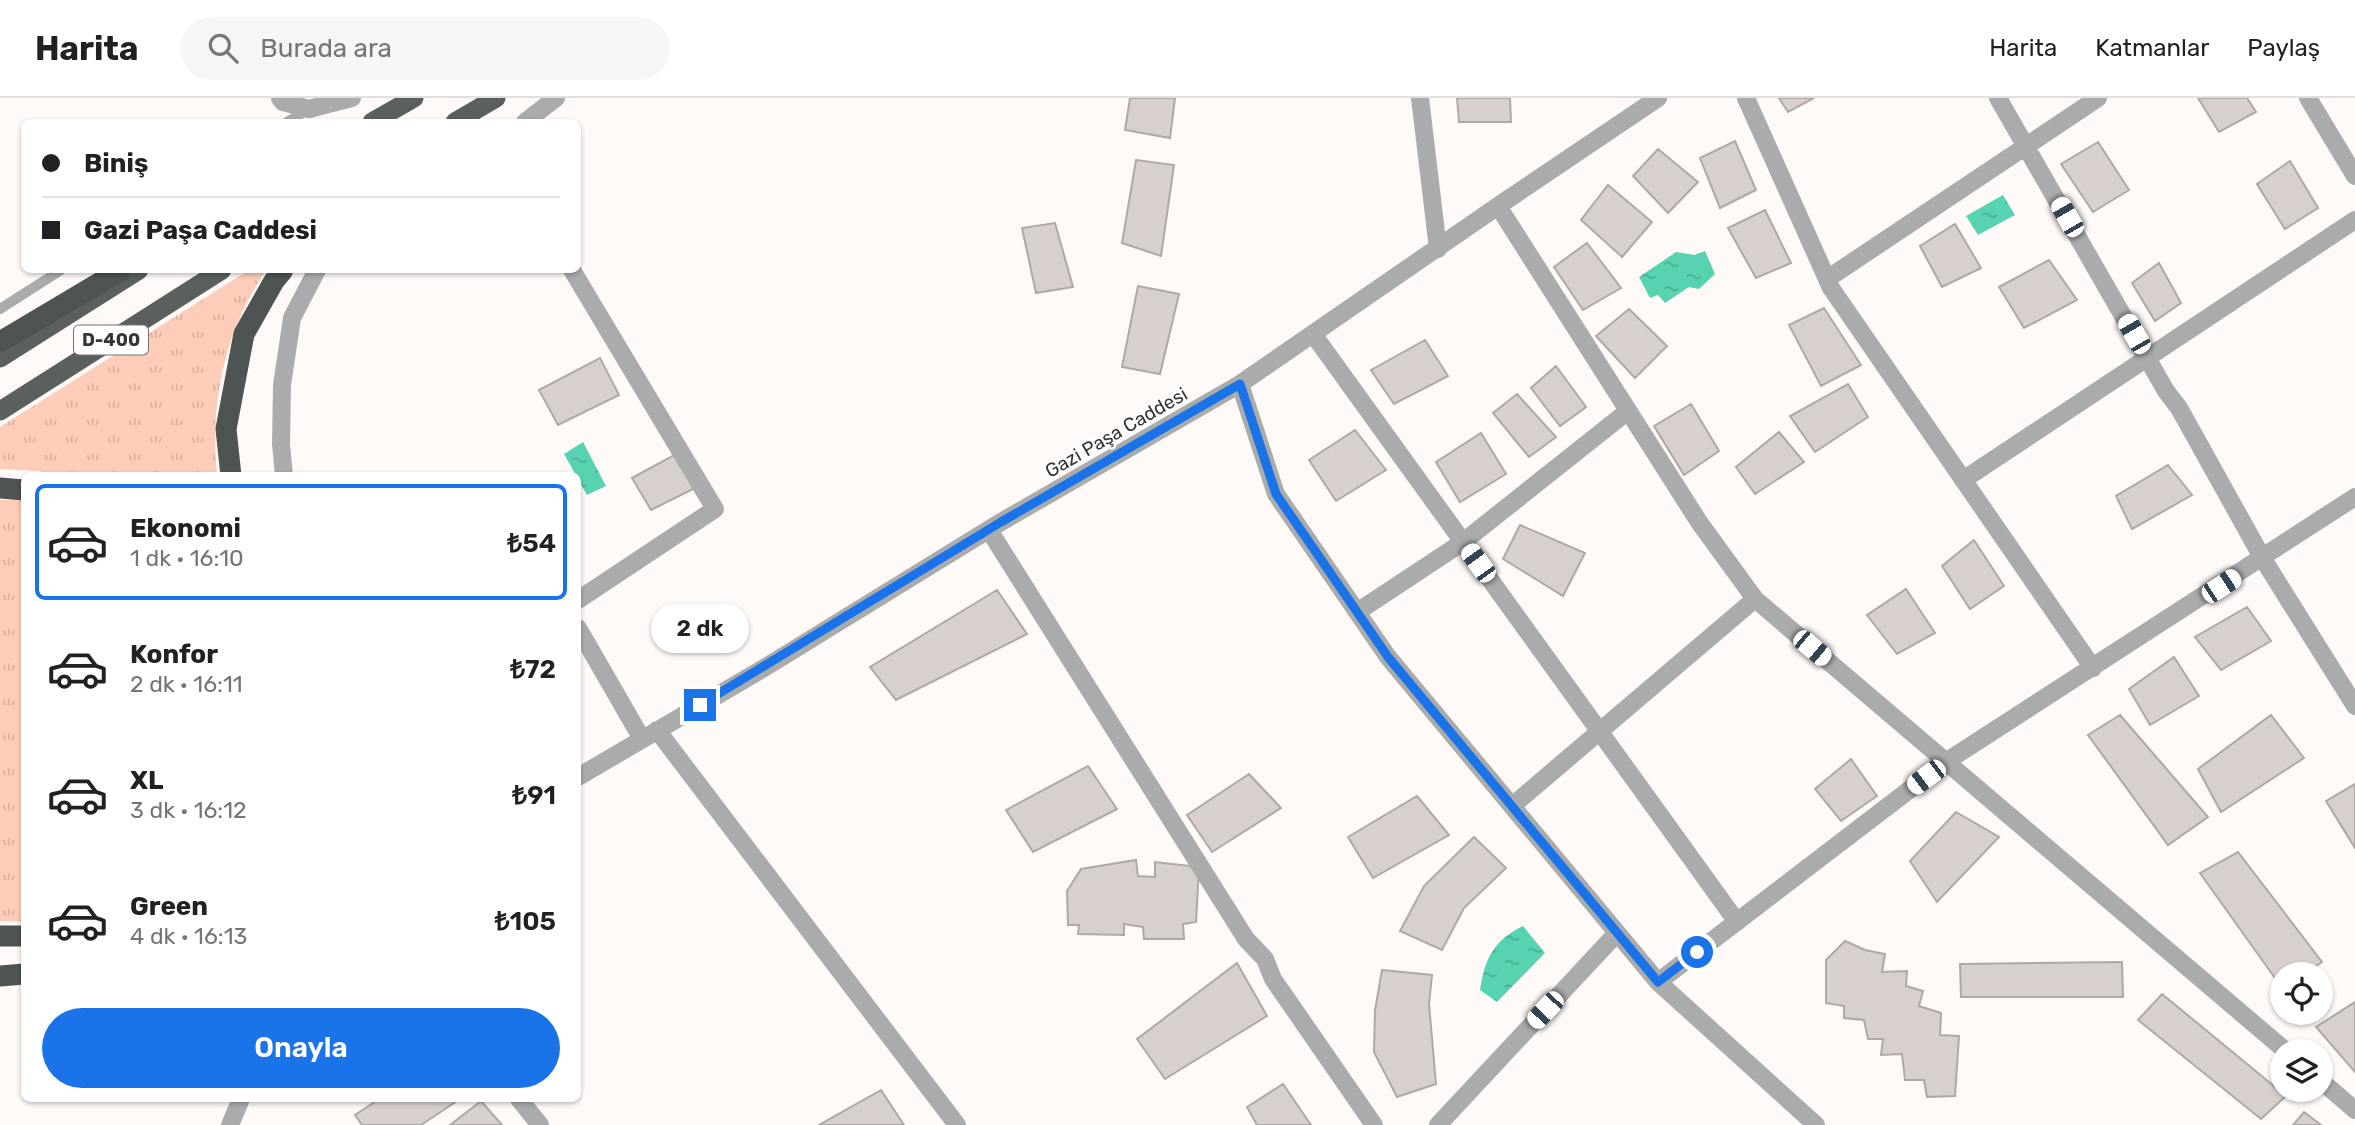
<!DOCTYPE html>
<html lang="tr">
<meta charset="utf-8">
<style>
:root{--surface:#fff;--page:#f6f6f6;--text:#202124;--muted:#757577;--line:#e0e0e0;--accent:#1a73e8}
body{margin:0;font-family:Rubik,sans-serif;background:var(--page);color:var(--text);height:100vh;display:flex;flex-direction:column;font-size:26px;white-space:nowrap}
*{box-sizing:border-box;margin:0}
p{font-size:23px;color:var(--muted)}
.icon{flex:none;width:38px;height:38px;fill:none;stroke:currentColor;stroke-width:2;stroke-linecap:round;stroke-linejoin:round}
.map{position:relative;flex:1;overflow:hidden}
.sheet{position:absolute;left:21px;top:374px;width:560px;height:630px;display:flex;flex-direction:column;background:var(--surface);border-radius:10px;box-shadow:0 2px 5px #0004}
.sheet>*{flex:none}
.guide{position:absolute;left:21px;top:21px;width:560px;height:154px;border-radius:10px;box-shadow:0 2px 5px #0004;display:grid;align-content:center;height:154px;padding:0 21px;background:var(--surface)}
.fabs{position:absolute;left:2270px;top:864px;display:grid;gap:14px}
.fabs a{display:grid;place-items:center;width:63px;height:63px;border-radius:50%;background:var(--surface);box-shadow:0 2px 5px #0004;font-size:35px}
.end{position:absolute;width:32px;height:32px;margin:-16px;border:9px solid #1a73e8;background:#fff;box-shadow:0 0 0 4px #fff}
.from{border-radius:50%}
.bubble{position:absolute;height:49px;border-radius:24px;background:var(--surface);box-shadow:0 2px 5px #0004;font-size:23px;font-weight:600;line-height:49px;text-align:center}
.car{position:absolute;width:21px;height:42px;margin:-21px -10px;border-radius:9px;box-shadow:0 0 5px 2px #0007;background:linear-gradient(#fff 24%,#345 0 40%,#fff 0 76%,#345 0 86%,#fff 0)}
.guide b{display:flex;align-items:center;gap:24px;height:66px;font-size:26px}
.guide b+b{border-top:2px solid var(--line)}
.guide i{width:18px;height:18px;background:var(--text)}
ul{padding:12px 0 0;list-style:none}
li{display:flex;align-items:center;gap:21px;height:116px;margin:0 14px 10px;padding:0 7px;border:4px solid transparent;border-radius:10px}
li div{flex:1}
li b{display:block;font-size:26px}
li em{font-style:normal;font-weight:600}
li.active{border-color:var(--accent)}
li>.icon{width:63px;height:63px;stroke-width:1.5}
.primary-button{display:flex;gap:14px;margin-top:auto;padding:14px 21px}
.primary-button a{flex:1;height:80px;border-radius:42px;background:var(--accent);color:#fff;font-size:28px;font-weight:600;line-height:80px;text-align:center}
header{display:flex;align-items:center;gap:42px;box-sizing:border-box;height:98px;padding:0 35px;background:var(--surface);border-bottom:2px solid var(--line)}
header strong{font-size:33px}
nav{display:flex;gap:38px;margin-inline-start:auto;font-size:24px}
.search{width:490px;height:63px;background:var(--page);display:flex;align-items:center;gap:18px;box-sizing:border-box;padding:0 24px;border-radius:38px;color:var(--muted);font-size:26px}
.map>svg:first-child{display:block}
.grass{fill:url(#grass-tufts)}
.water{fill:url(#water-ripples)}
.building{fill:#d8d0cd;stroke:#afa8a5;stroke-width:2}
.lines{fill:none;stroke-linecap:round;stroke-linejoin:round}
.service{stroke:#a9acab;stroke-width:10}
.minor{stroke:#a9acab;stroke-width:18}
.tertiary{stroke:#a9acab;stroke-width:18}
.trunk{stroke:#59605e;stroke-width:19}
.motorway{stroke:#4d5452;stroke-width:21}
.route{stroke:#1a73e8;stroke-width:9}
.labels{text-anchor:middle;stroke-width:5;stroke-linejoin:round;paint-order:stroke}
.shield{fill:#fff;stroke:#747270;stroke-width:2}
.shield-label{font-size:18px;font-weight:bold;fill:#383533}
.street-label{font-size:19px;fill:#383533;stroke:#fff}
</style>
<header>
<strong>Harita</strong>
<div class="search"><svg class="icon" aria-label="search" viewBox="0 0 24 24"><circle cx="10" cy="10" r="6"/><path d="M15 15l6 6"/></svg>Burada ara</div>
<nav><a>Harita</a><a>Katmanlar</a><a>Paylaş</a></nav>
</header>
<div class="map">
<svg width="2355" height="1027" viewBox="0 0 2355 1027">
<defs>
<pattern id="grass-tufts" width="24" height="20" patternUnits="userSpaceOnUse" patternTransform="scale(1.75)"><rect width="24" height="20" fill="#fecdb9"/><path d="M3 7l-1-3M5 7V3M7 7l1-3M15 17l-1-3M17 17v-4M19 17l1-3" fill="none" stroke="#dab1a0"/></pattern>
<pattern id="water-ripples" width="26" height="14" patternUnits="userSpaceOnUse" patternTransform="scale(1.75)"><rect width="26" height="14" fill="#58d3b2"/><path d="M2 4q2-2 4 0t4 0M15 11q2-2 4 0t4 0" fill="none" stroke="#4aac91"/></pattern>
</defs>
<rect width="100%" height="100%" fill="#fffaf8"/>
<path class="grass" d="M249,172H266C224,235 210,303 217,378H60L39,373L0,371V329Z
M0,402H24V824L0,823Z"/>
<path class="water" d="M2003,97L2015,117L1978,137L1966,118Z
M1705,153L1715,176L1699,191L1689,189L1665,205L1658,197L1650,200L1639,179L1676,154L1695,157Z
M583,344L606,388L587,397L564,356Z
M1523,828L1545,855L1497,904L1480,892C1485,860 1493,843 1523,828Z"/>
<path class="building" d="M1130,0H1175L1170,40L1125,32Z
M1457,0H1510L1511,24H1459Z
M1779,0H1814L1788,14Z
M2198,0H2247L2256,14L2219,34Z
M1735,43L1756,92L1720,110L1700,60Z
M2098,44L2129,92L2093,114L2061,66Z
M1658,51L1698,84L1668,115L1633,78Z
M1136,62L1174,67L1161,158L1122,145Z
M2290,63L2318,110L2285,131L2257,86Z
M1608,87L1652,124L1622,159L1581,122Z
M1765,112L1791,165L1756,180L1728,130Z
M1055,125L1073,189L1036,195L1022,130Z
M1955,126L1981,170L1942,189L1920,148Z
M1587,145L1621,190L1583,212L1554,169Z
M2049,162L2077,202L2024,230L1999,189Z
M2159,165L2181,205L2155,223L2132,185Z
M1138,188L1179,196L1160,276L1122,269Z
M1824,210L1861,267L1821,288L1789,227Z
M1629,211L1667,248L1635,280L1596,238Z
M1425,242L1448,278L1394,306L1371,272Z
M600,260L619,297L558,327L539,292Z
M1556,268L1586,309L1560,328L1531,290Z
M1848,286L1868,319L1815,354L1790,318Z
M1517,296L1556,339L1529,359L1493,315Z
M1691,306L1719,353L1684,377L1654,328Z
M1355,332L1386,372L1336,403L1309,362Z
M1779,334L1804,364L1755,396L1736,369Z
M1481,335L1506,376L1460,404L1436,364Z
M676,356L695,390L651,412L632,380Z
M2168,367L2192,397L2132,431L2116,398Z
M1520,427L1585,455L1563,498L1503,461Z
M1974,442L2004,488L1970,511L1942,468Z
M1906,491L1935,535L1897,556L1867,517Z
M997,492L1027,536L896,602L870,569Z
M2247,509L2271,543L2221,572L2195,539Z
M2174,559L2199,598L2150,627L2129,591Z
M2120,617L2208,719L2168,747L2088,637Z
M2271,617L2304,660L2221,714L2198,671Z
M1851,661L1877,698L1841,723L1815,691Z
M1088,668L1117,711L1033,754L1006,712Z
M1249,676L1281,710L1212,754L1187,717Z
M2355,686V750L2326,703Z
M1417,698L1449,737L1373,780L1348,739Z
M1956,714L1999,739L1937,804L1910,763Z
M1474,739L1506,770L1464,810L1442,852L1400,833L1424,788Z
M2238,754L2322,864L2303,877H2282V890L2200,775Z
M1136,762L1138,778L1155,779V764L1199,769L1196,824L1183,826L1184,841H1144L1143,829L1124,826V837L1078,836L1079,827H1068L1067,793L1081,771Z
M1845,843L1865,852L1885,856L1882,874L1907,873L1906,888L1923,893L1919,908L1941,915L1940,937L1959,938L1955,998L1927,999L1924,982H1905L1902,956L1881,957L1883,941H1868L1864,922L1844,920V908L1826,905V862Z
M2122,864L2123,899H1961L1960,866Z
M1237,865L1267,918L1165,981L1137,941Z
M1382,872L1432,877L1429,906L1436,986L1397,999L1374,954L1375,912Z
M2162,896L2286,998L2261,1021L2138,922Z
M2355,904V974L2316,929Z
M1283,986L1311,1027H1257L1247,1009Z
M881,992L904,1027H819Z
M379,1001H460L421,1027H362L355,1017Z
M481,1003L502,1027H450Z
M2304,1014L2321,1027H2293Z"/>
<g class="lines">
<path class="service" d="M287,24L309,11
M0,211L61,172"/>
<path class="minor" d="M1420,0L1438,151
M1746,0L1831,190L2093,570
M1998,0L2166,293L2179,310L2263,461L2355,608
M2308,0L2355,78
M525,24L556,0
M1498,108L1699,424L1755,501L2287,954
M572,172L715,411L578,502
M1827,181L2098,0
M1313,236L1737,824
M1240,286L1276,396L1388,559L1658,884L1816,1027
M284,378L281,346L282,287L292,220L317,172
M1963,382L2355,122
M989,432L1246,841L1265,861L1273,881L1374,1027
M1357,514L1463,444L1628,313
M578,530L642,641
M657,632L957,1027
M578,679L764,570L1001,424L1240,286L1498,108L1658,0
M1512,708L1755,501
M1658,884L1947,663L2355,399
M2320,982L2355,1012
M519,1001L540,1027
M230,1027L241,1001
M1438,1027L1617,835"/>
<path class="tertiary" d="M280,0L283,4L309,11L352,0"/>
<path class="trunk" d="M372,24L414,0
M455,24L496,0
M0,260L139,172
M0,313L222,172"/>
<path class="motorway" d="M0,244L121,172
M231,378L226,331L244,236L274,183L283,172
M0,390L24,392
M0,838H24
M0,878L24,876"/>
</g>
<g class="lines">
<path class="route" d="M700,607L1001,424L1240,286L1276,396L1388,559L1658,884L1697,854"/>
</g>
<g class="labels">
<rect class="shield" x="74" y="227.5" width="74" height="29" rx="5"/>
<g class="shield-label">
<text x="111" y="248">D-400</text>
</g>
<g class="street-label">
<text transform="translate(1116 334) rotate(-30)" y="7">Gazi Paşa Caddesi</text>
</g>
</g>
</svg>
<div class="fabs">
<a><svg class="icon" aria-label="locate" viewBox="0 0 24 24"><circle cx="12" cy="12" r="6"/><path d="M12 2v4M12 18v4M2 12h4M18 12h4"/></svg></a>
<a><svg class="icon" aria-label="layers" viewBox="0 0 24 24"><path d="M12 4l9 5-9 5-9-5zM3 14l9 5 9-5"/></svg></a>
</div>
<i class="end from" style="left:1697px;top:854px"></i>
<i class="end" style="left:700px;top:607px"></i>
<div class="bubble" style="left:651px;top:506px;width:98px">2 dk</div>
<i class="car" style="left:2067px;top:119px;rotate:330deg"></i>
<i class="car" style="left:2134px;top:236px;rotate:330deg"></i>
<i class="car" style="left:1478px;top:465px;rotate:324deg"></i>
<i class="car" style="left:2221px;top:488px;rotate:57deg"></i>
<i class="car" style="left:1812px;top:550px;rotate:130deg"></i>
<i class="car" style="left:1926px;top:679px;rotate:233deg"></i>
<i class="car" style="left:1545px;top:912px;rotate:223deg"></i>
<div class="guide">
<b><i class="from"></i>Biniş</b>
<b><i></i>Gazi Paşa Caddesi</b>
</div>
<section class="sheet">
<ul>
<li class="active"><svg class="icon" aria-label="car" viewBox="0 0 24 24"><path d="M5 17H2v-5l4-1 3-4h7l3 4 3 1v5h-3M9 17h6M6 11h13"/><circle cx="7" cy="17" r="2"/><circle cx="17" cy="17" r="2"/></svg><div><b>Ekonomi</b><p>1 dk · 16:10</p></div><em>₺54</em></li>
<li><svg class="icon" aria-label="car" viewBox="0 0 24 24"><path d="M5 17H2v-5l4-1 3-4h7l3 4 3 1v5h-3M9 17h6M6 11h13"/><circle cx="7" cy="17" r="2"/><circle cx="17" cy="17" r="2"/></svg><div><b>Konfor</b><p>2 dk · 16:11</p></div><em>₺72</em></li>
<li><svg class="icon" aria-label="car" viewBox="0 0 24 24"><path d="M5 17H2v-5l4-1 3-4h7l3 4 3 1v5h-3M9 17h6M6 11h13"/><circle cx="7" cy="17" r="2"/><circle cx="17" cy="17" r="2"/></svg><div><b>XL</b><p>3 dk · 16:12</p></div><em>₺91</em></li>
<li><svg class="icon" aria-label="car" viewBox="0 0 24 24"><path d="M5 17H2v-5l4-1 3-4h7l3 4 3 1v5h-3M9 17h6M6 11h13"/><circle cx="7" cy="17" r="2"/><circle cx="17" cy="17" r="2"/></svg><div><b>Green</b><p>4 dk · 16:13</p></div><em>₺105</em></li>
</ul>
<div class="primary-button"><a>Onayla</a></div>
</section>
</div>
